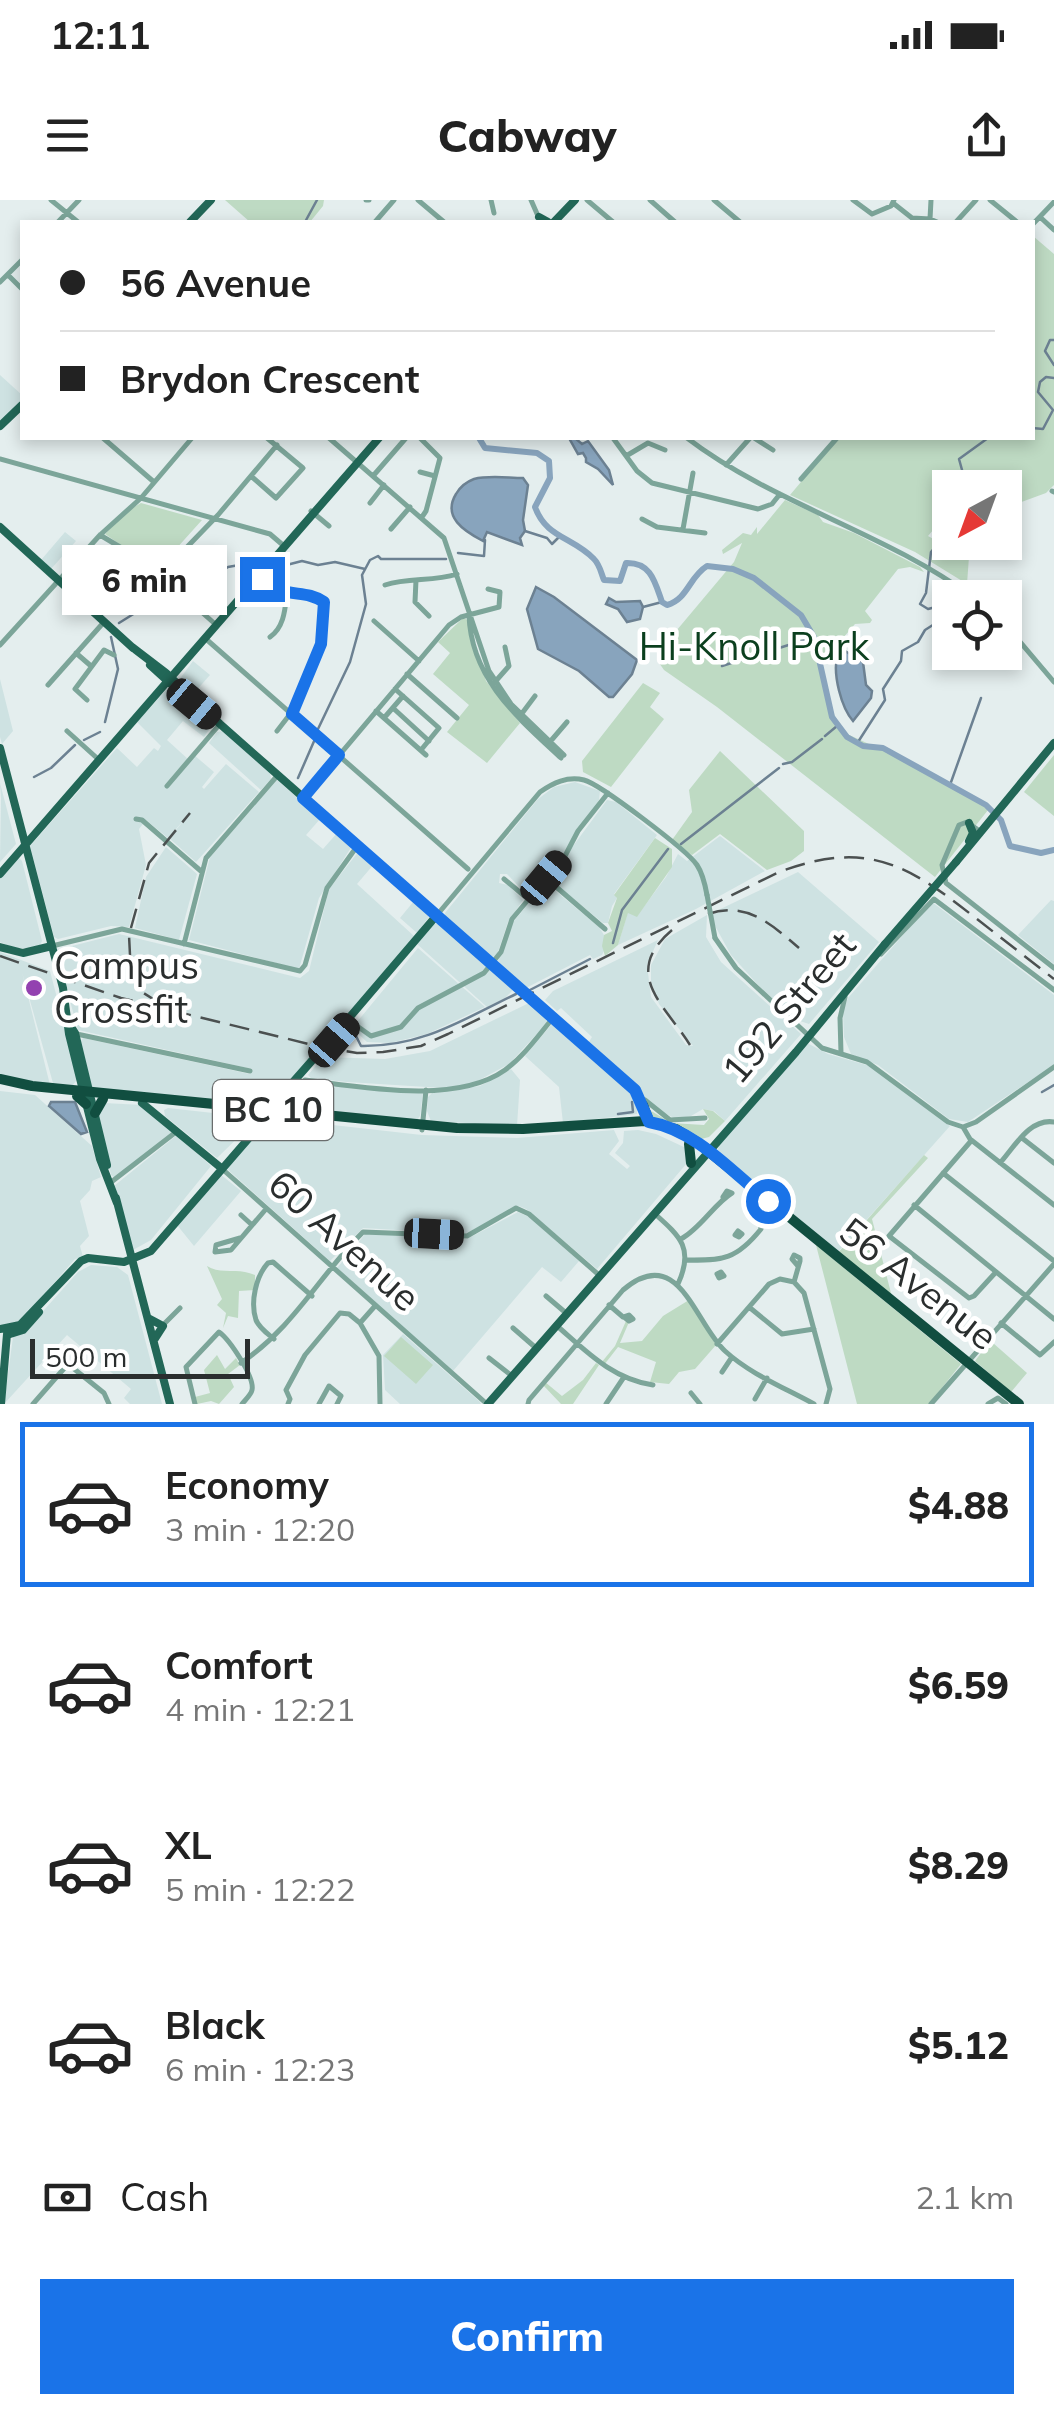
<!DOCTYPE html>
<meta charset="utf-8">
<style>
:root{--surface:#fff;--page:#f2f2f2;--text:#222;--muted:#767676;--line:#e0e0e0;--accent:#1a73e8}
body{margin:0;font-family:Mulish,sans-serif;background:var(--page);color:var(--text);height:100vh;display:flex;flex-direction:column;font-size:38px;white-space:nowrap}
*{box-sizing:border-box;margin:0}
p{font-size:32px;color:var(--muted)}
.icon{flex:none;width:55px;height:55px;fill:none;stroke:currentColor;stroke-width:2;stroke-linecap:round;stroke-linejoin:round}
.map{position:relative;height:1204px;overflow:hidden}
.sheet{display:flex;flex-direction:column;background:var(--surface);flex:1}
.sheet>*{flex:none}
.hud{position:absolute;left:20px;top:20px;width:1015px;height:220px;border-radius:0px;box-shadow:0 5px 15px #0003;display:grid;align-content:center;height:220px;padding:0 40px;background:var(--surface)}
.needle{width:65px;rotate:221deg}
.tools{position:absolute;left:932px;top:270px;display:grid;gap:20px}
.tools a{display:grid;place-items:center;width:90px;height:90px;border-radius:0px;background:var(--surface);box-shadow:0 5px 15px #0003;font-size:50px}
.scale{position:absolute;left:30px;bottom:25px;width:220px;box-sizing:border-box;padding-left:10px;border:5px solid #2a2e2e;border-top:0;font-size:28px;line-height:35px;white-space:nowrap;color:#2a2e2e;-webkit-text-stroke:8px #fff;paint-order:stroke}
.end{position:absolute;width:45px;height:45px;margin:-22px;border:12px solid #1a73e8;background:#fff;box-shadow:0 0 0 5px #fff}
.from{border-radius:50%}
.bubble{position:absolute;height:70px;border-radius:0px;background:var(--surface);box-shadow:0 5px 15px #0003;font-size:32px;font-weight:800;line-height:70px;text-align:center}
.car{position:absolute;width:30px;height:60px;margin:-30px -15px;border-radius:12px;box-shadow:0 0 8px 2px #0007;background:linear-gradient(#222 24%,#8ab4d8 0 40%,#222 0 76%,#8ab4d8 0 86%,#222 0)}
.hud b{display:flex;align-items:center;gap:35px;height:95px;font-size:38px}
.hud b+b{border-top:2px solid var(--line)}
.hud i{width:25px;height:25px;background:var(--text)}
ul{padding:18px 0 0;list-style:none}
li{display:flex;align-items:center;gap:30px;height:165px;margin:0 20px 15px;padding:0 20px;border:5px solid transparent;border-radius:0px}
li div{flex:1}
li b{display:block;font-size:38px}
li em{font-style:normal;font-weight:800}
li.current{border-color:var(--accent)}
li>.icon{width:90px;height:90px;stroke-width:1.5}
.pay{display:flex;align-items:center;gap:25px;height:110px;padding:0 40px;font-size:38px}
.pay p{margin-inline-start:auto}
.primary-button{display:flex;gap:20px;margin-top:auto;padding:20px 40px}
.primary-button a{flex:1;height:115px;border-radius:0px;background:var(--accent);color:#fff;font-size:40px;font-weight:800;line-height:115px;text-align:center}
.status{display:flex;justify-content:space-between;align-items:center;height:70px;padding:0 50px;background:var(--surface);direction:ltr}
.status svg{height:28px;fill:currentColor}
header{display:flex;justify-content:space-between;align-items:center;height:130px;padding:0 40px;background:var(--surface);font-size:45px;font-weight:800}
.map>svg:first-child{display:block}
.built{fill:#cee2e2}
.green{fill:#bedac3}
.water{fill:#88a4bd;stroke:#6c8192;stroke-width:2.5}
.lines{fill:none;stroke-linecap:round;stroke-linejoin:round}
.stream{stroke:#6c8192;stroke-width:2.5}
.river{stroke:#88a4bd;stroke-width:6}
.minor{stroke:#7ca599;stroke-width:5}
.major{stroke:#226757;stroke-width:8}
.highway{stroke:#114e40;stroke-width:10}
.rail{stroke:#4b5050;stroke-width:2.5;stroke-dasharray:20 10;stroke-linecap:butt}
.minor-bridge{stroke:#7ca599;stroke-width:5}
.major-bridge{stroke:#226757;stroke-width:8}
.route{stroke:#1a73e8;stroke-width:12}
.poi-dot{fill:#9341b0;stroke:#fff;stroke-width:4}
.labels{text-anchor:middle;stroke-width:9;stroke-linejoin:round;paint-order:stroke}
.shield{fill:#fff;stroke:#6a6d6d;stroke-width:2.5}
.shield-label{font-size:35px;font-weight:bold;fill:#2a2e2e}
.park-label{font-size:38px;fill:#0b3f1e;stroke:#fff}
.poi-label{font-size:38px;fill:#2a2e2e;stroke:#fff;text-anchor:start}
.street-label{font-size:38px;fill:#2a2e2e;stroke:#fff}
</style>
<div class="status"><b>12:11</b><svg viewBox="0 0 49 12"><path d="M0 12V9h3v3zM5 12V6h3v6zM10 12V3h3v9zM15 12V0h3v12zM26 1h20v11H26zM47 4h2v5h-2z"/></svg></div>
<header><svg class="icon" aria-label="menu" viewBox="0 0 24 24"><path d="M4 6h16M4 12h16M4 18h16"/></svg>Cabway<svg class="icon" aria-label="share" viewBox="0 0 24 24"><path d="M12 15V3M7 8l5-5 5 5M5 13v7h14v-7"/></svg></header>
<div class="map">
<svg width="1054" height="1204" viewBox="0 0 1054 1204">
<rect width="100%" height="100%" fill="#e4eeee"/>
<path class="built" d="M0,175L22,195V203L0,225Z
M65,332L76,341L51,369L41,360Z
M193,461L210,475L194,493L179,480Z
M0,479L13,531L2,544L0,537Z
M168,488L173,489L213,524L204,537L183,521L167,540L189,560L194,555L214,572L202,587L204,589L226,564L259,592L196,662L169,638L191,612L168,638L146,620L139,629L146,665L129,727L111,726L58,739L54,737L30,646L117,548L137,567L154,548L158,551L161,546L137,522Z
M223,531L270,572L271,579L261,590L209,543L217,532Z
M277,580L321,618L306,635L323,649L338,632L352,646L319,698L299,769L189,740L210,657Z
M575,582L600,591L599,600L566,650L531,693H525L507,674H500L499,683L508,685L523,700L508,722L497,755L490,758L446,720L445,713L538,599L554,587Z
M0,583L16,644L0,662L1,598Z
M607,600L616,602L657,635L614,694L617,698L612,706L608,723H603L553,682L551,676Z
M720,636L765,671L696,709L618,745L628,712L637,716L666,677L678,654L687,661Z
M166,647L197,674L179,740L135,728L146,677Z
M359,651L374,664L357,684L414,736L267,907L94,889L91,885L80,842L83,838L250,874L252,869L78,830L56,750L119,734L300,778L309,771L329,689Z
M18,657L22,661L42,741L40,745L29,748H14L0,742V677Z
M798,672L879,742L809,824L797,820L760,787L731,755L714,724L712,713Z
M546,683L599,727L604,735V751L602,755L593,759L590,755L524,789L498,761L513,722Z
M1051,700L1054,701V764L1018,735Z
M414,701L429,717L417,733L400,718Z
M932,702L1054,795V865L968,922L949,919L878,865L851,854L844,837L843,811L848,798Z
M707,715L706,737L721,762L801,834L725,921L714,911L703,909L691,916L676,919L660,911L587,845L592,837L561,808L557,811L545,800L553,791L658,740L647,765L651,797L686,845L693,846L659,804L651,781V765L665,739Z
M440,723L513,790L505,798L487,807L417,744L434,724Z
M418,748L485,807L427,834L390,843L367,842L352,828Z
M0,752L50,771L78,878L73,885L53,883L22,772L50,885L0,875Z
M531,802L546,815L547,823L509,864L470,885L443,888L347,882L311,878L308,875L323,857L385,859L430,851Z
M551,825H557L628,890L637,904V914L563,923L559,887L525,856Z
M807,843L828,854L870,866L950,926L837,1053L718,950L719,944Z
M511,869L520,880L517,926L431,921L427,911L428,897L432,893L480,886Z
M301,883L423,893L420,916L417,920L284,907Z
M0,891L35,895L92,946L101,977L92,981L90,990L80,1001L89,1036L80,1046L83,1057L75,1059L19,1123L0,1126Z
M104,903L143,905L173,932L115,978L111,975L97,913Z
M168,908L258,918L217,958L165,916L164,910Z
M270,918L422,935L517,938L614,930L619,941L609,954L627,969L630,966L615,953L623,943L624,931L638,930L656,934L686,948L687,963L597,1069L526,1009L519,1006L465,1034L363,1028L330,1061L226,968Z
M177,935L211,966L151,1040L133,1050L114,986Z
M220,974L241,991L194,1046L177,1025Z
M518,1012L529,1017L579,1061L561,1082L542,1067L453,1171L337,1068L366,1033L467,1039Z
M91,1065L117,1067L128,1075L162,1204H130L124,1198L131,1189L67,1135L4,1204L13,1137L28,1128L78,1072Z
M403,1134L480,1202L481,1204H400L385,1190L383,1155Z"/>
<path class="green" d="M225,0H324L323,6L310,22H250Z
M1033,36L1054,54V285L1046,293L1005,308V288H950V318L946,315L928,336L939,342L950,323V342L970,343L967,384L915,352L790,295L838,238H1032Z
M785,300L818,315L823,322L854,333L920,367L924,372L910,367L898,369L865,411L872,420L870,423L855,424L820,465L832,511L845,533L921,568L978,600L988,610L935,677L717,507L664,470L657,460L669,446L666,443L734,362L742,343L723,354L722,350L743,333L751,335L757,327V334Z
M141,303L202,320L157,370L105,334L127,311Z
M463,418L468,420L486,481L520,523L487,563L447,532L469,505L433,474L450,453L438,442Z
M643,483L660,493L650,507L664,519L611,587L583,572L582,561Z
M720,551L804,631V651L791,661L767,670L720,634L692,655L672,640L692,612L689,590Z
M1054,555V616L1024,592Z
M655,638L672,649V667L637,717L628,713L618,745L605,756L602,746L604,735L612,731L608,723L617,698L614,695Z
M648,909L671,923L704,925L709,919L703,909L713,911L725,921L709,937L701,939L650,918Z
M924,955L928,958L872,1019L892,1097L837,1054Z
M816,1045L961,1164L929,1204H857Z
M207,1066C221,1075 237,1067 255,1075V1090L239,1091L238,1118L228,1116L223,1128L226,1113L217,1105L222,1099Z
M689,1100L716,1145L695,1169L679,1172L669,1184L650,1182L656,1162L618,1147L604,1165L601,1163L615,1146L626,1121L629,1122L620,1143L642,1141L663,1116Z
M401,1137L433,1165L416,1184L384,1156Z
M993,1143L1027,1173L1011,1192L975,1161L987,1145Z
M217,1155L225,1169L236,1158L240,1165L228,1174L234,1187L219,1204L211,1201L197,1204L195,1197L210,1193L204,1170Z
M596,1163L599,1165L573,1204H561L543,1185L545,1182L562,1196L583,1180Z"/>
<path class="water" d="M569,238H575L582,244L588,241L609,270L613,285L598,269L586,262V258L583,253L578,254Z
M523,278L528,285L523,320L525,331L520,338L522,345L487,332L483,341C464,331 442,317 456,294C460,287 466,282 474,279C489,275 508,278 523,278Z
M536,387L554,397L637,460L632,474L613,497H609L579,471L538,449L527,409Z
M609,398L616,402L640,401L643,407L640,419L627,422L618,409L606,404Z
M845,451L863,462L866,485L872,491L871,498L853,521C841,507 833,475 837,457Z
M51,902H75L87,932L81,934L49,906Z"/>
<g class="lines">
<path class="stream" d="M305,22L317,0
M1054,140H1050L1045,151L1054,165
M1032,228L1043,229L1053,210L1038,192L1040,182L1046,177L1054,178
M967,288L959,259L988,238
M525,331L547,338L552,344L560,336
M458,353L484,356L485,340
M271,369L302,361L318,365L335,362L365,369
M190,392L228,367L256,362
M643,407L662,402
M119,423L167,393
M722,466L814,437
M105,522L118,469L111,437
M318,529L350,462L366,404L362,375L370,360L378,356L381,359H446
M825,536L837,526
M84,540L100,532
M858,542L885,500L883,489L901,461L902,451L918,442L925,430L936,423V407L928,409L920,404L926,393L931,352L950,330
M783,564L792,562L822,539
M34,577L51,568L75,545
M298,578L315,539
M950,585L981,498
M681,644L779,568
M613,743L622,710L668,649
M528,791L590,759
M330,845L356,836L361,846C422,847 462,820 516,794
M1042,892L1054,885
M618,914L633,912L632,902"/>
<path class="river" d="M479,238L485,248L537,253L549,261L550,278L535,307C546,338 573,337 594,359C600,365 601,373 604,380L620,381L626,363C651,362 655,382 662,402L667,405C688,399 689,377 707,366L733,369L754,378L801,415L814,437L832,517L847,537L863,546L883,548L986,605L1001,620L1010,646L1041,653L1054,650"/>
<path class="minor" d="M51,0L78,22
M366,0H369
M418,0L444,22
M491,0L494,13
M531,0L538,16
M587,0L613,22
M650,0L675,22
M714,0L740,22
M853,0L872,14L891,6L894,0
M990,0L1017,22
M893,3L912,18L930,19L937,22
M1040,17L1054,30
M930,19L931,0
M58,22L79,0
M375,22L394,0
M956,22L976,0
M1032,25L1054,2
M8,75L22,89
M0,82L22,60
M103,238L154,282
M329,238L444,338L489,471L511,504L564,555
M420,238L440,258L426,311L422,317
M613,238L637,271L652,283L758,309L772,304L780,294
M687,238C775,305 885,332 974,398
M754,238L773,250
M626,256L648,243L665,250
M0,259L270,334L284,346
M726,265L750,238
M420,272L435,276
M251,276L276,298L303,268L267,238
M373,276L406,238
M801,279L837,238
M1052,291L1054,292
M370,303L384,285
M311,311L329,326
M642,319L657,327L705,333
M391,329L410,307
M683,329L693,273
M100,335L145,362L214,423
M257,374L277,391L317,397L324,402C323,450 308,494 277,531
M160,375L218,315L277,245
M416,380L415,402L429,416
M385,385C409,377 433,382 457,374
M469,415C471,479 518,518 561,558
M374,421L419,461
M1005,424L1054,482
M270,437C284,427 285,410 287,393
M206,439L468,669
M0,445L100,335L141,298L192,238
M76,453L91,466
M407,474L457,518
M494,483L509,466L505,447
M48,485L104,422
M395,489L439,528L421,550
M87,500L75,489L104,450L114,455
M393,508L429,541
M376,511L426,555
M520,516L535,496
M384,518L403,496
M67,531L98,559
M549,543L567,522
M167,586L220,524
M304,597L449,425L461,417L499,407L500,392L488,389
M136,619L142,620L202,672
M981,632L967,622L959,625L942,665L946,683L1054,768
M504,679L528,699
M547,679L605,729
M437,715L540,592C553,583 567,576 584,580C600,584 687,650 697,665C703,674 705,684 707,695
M715,738L736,768L822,848L867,862L948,922L963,927L970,939L1054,1005
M184,744L206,658L277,576
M52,746L122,729L300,771L305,765L327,688L358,645
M881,754L934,699L1054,790
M357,826L371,836L401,827L418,808L484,773L501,752L512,719L565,656L578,631L608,593
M72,833L250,871
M841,853L840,818L845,797
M305,880C362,887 456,905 505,870C524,856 538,836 553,818
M645,900L670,920L705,918
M963,927L976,922L1054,867
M422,930L426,890
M1022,938L1054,963
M971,941L889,1036L969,1098L974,1096L996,1072
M1000,963C1015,946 1030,918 1054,922
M220,967L487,1204
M943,973L1054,1061
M110,983L176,932
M914,1005L1054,1119
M655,1014C681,1037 694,1049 678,1084
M241,1015L252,1025
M738,1031L742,1034L739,1037L735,1035Z
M240,1038L216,1045L215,1052L231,1050L266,1009
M681,1039C701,1028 714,1004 732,993L727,991L723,997
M686,1060C723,1061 737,1059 761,1029L760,1020L764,1017L767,1020L762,1025
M721,1072L724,1076L719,1078L717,1074Z
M891,1073L911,1055
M794,1082L804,1093L830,1189L826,1204
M794,1082L800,1061V1058L794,1055L792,1059L798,1066
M546,1096L566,1113
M609,1105L623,1117L629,1115L633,1119L629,1121L624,1117
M375,1106L360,1123L379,1156L380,1204
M749,1107L782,1134L814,1129
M1001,1123L1040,1155L1054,1142
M556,1125C586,1151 612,1179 653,1185
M161,1127L180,1108
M513,1128L536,1148
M274,1139C268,1134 259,1128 256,1120C250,1102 256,1076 268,1063L273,1062L312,1096
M717,1144L769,1084L780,1079L794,1082
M489,1158L512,1176
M241,1163C295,1126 319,1076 363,1032L467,1036L516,1008L529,1014L599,1075
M722,1172L732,1157
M691,1193L700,1204
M755,1199L767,1178
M33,1204L68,1164L104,1193L109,1204
M195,1204L186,1167L219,1132C229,1139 255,1177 252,1190C251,1195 245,1200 242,1204
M288,1204L290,1199L286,1190L305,1155L340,1113L349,1114L360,1123
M319,1204L329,1186L341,1196L337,1204
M528,1204L529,1200L623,1090C679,1042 695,1124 725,1151C750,1174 785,1188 814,1204
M606,1204L624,1177
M931,1204L1054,1064
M988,1204L998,1198L1006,1204"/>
<path class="major" d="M539,17L548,22
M190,22L211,0
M554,22L575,0
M0,226L22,205
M0,327L133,448
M132,447L166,473L220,524L632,887L643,905
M150,465L195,506
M0,548L63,788L69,834L100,959L117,1003
M969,623L973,633L969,641
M956,662L1054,543
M0,674L379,238
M0,747L23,753L52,746
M70,825L75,833L107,965
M331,839L437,715
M142,903L220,967
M116,998L170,1204
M148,1118L163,1126L154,1140
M0,1129L20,1125L81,1061L88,1058L124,1062L151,1051L261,924
M7,1135L23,1130L39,1112
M1,1204L7,1134
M488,1204L796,852L885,744"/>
<path class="highway" d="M0,879L32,886L457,928L523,929L645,921L676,929L697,942L1019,1204
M77,896L86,904
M643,905L649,921
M95,913L103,899
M689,944L691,963"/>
<path class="rail" d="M708,714C747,701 771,724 799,748
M672,730C620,774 666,806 690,845
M0,756L121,798L321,847L357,853L383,852L421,846L448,834L779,672C865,640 906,663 973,716C1000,737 1027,758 1054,779
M161,804L142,792L131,775L129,735L149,663L190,613"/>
<path class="minor-bridge" d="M707,695L715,738"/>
<path class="major-bridge" d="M885,744L956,662
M257,923L331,839"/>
</g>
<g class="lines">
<path class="route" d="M262,379C286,400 303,388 324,402L321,444L292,514L339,555L303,598L635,890L649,922C696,930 732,972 768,1001"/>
</g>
<circle class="poi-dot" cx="34" cy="788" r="10"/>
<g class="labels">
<rect class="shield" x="213" y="880" width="120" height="60" rx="8"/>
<g class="shield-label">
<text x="273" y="922">BC 10</text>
</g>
<g class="park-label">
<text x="754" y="460">Hi-Knoll Park</text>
</g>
<g class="poi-label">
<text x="54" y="779">Campus<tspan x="54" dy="44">Crossfit</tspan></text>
</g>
<g class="street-label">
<text transform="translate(789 808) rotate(-50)" y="13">192 Street</text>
<text transform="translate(344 1041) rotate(42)" y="13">60 Avenue</text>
<text transform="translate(918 1084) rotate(38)" y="13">56 Avenue</text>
</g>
</g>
</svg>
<div class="tools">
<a><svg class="needle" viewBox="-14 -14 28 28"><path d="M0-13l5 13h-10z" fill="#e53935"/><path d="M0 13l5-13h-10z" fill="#767676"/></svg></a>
<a><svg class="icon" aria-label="locate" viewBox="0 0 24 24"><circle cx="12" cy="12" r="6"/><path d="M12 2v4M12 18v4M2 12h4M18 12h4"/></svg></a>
</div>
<div class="scale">500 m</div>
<i class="end from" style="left:768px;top:1001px"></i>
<i class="end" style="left:262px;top:379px"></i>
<div class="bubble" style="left:62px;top:345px;width:165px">6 min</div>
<i class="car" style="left:194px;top:504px;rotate:130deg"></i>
<i class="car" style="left:546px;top:678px;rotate:40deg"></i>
<i class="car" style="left:334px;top:840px;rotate:41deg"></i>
<i class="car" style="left:434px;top:1034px;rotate:93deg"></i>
<div class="hud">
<b><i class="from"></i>56 Avenue</b>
<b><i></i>Brydon Crescent</b>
</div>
</div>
<section class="sheet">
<ul>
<li class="current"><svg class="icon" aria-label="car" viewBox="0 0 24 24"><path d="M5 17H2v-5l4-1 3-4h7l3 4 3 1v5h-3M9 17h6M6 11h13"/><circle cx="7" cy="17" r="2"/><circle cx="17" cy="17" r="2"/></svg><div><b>Economy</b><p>3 min · 12:20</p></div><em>$4.88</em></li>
<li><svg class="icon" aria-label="car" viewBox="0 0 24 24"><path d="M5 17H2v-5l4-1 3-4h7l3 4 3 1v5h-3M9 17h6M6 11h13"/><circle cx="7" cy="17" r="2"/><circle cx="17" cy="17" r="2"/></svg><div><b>Comfort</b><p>4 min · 12:21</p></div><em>$6.59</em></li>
<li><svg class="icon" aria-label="car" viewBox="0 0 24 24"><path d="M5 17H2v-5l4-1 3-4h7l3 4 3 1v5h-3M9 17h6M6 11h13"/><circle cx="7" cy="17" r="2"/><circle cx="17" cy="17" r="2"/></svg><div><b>XL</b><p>5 min · 12:22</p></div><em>$8.29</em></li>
<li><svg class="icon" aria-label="car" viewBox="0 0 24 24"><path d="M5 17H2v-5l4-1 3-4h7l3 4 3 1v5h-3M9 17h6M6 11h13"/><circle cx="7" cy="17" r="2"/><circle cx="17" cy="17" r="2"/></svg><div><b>Black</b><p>6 min · 12:23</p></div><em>$5.12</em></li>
</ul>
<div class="pay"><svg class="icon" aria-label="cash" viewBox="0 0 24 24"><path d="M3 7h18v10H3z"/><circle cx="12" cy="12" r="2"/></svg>Cash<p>2.1 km</p></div>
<div class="primary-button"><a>Confirm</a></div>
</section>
